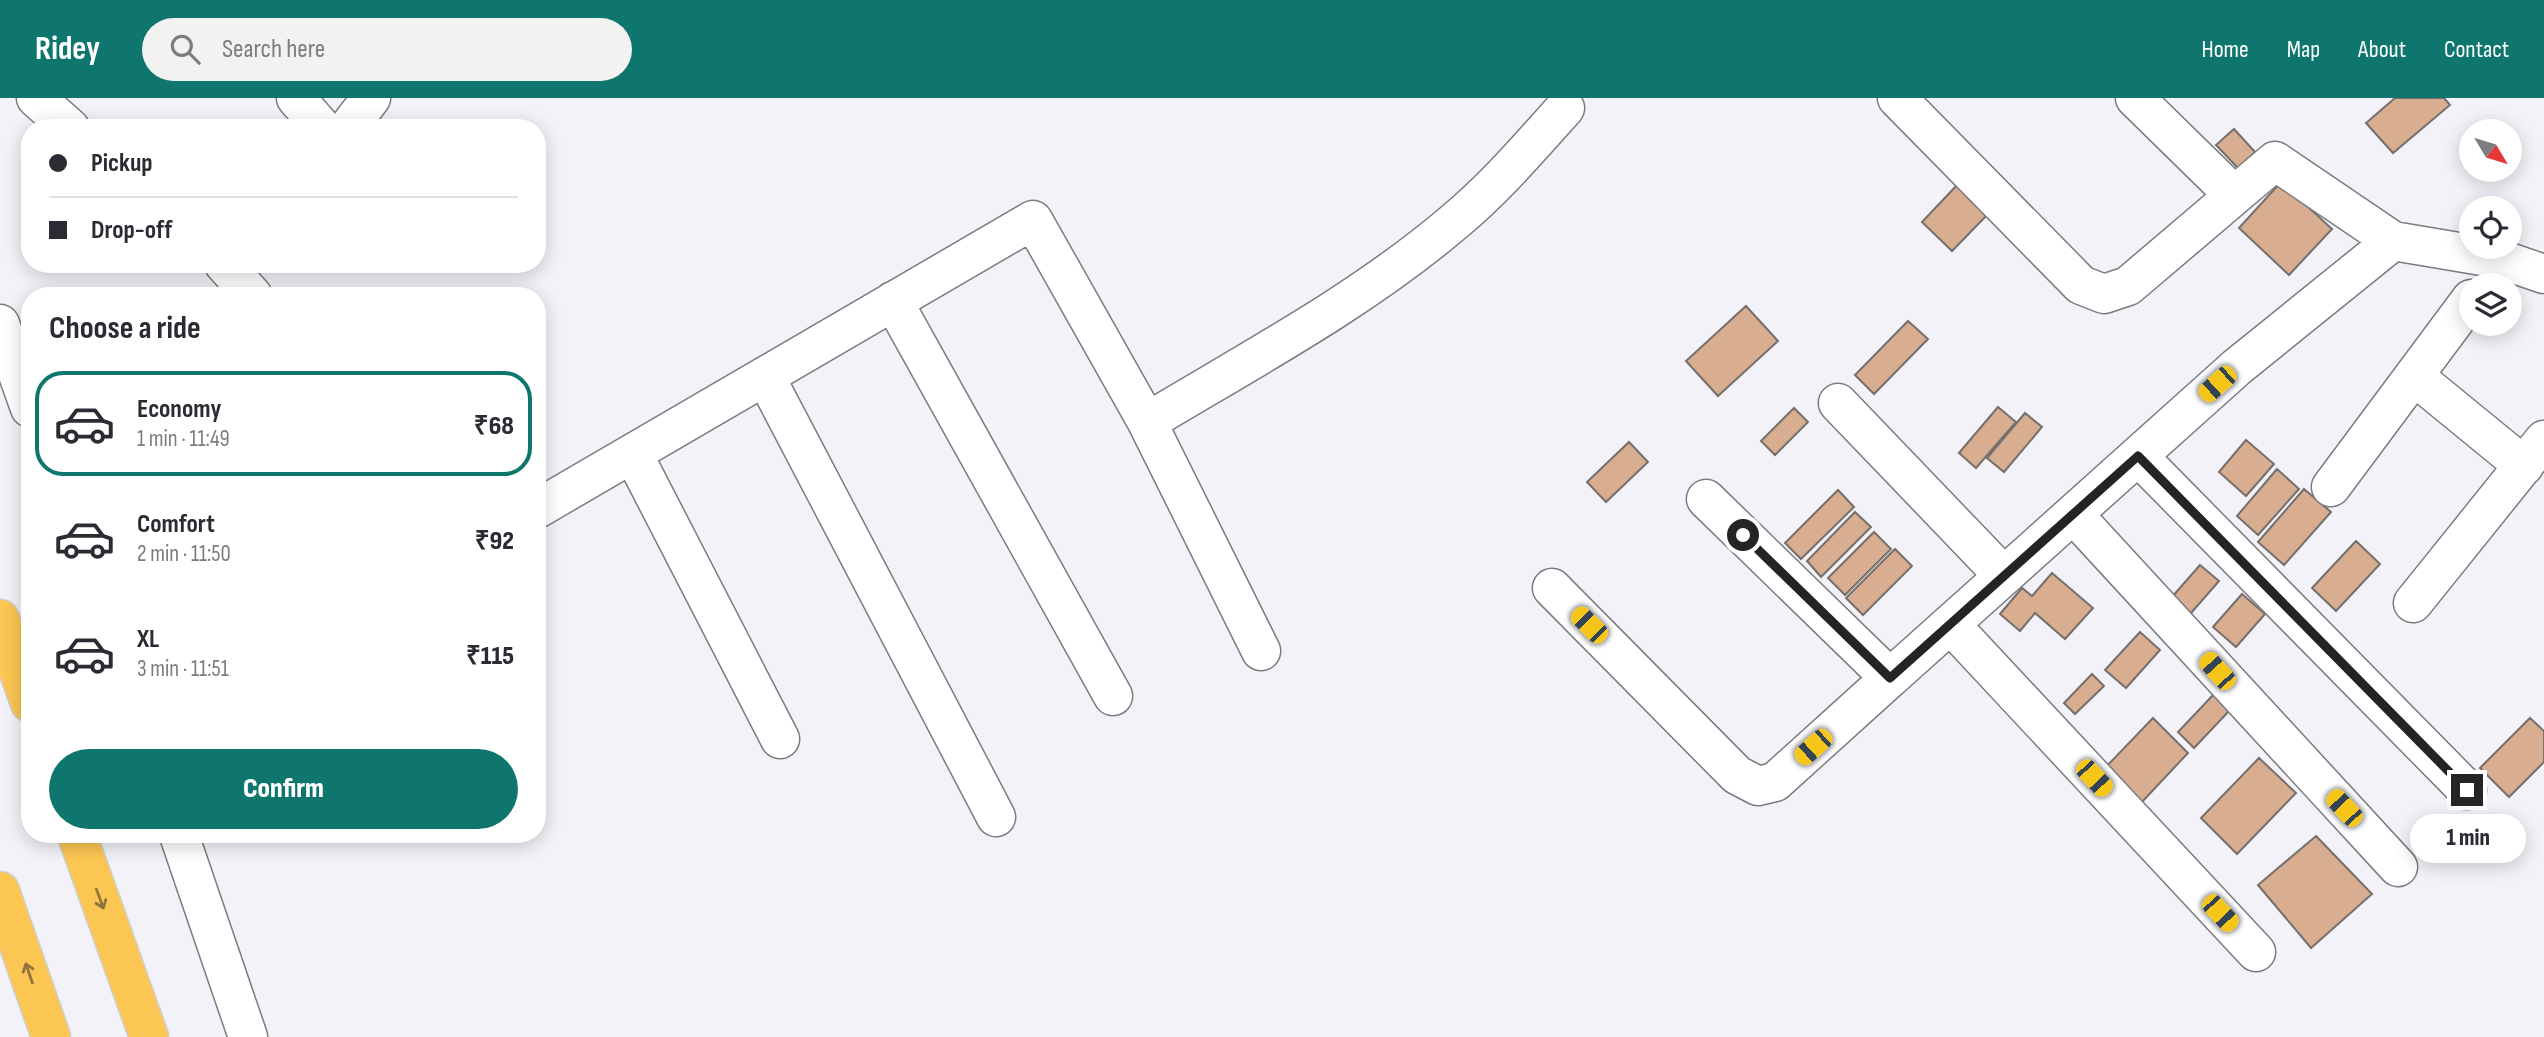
<!DOCTYPE html>
<meta charset="utf-8">
<style>
:root{--surface:#fff;--page:#f2f2f3;--text:#2b2b33;--muted:#7c7c81;--line:#e1e1e2;--accent:#0f766e}
body{margin:0;font-family:"Sofia Sans Condensed",sans-serif;background:var(--page);color:var(--text);height:100vh;display:flex;flex-direction:column;font-size:26px;white-space:nowrap}
*{box-sizing:border-box;margin:0}
p{font-size:23px;color:var(--muted)}
.icon{flex:none;width:38px;height:38px;fill:none;stroke:currentColor;stroke-width:2;stroke-linecap:round;stroke-linejoin:round}
.map{position:relative;flex:1;overflow:hidden}
.sheet{position:absolute;left:21px;top:189px;width:525px;height:556px;display:flex;flex-direction:column;background:var(--surface);border-radius:28px;box-shadow:0 4px 18px #0003}
.sheet>*{flex:none}
.banner{position:absolute;left:21px;top:21px;width:525px;height:154px;border-radius:28px;box-shadow:0 4px 18px #0003;display:grid;align-content:center;height:154px;padding:0 28px;background:var(--surface)}
.needle{width:46px;rotate:128deg}
.fabs{position:absolute;left:2459px;top:21px;display:grid;gap:14px}
.fabs a{display:grid;place-items:center;width:63px;height:63px;border-radius:50%;background:var(--surface);box-shadow:0 4px 18px #0003;font-size:35px}
.end{position:absolute;width:32px;height:32px;margin:-16px;border:9px solid #242426;background:#fff;box-shadow:0 0 0 4px #fff}
.from{border-radius:50%}
.bubble{position:absolute;height:49px;border-radius:24px;background:var(--surface);box-shadow:0 4px 18px #0003;font-size:23px;font-weight:800;line-height:49px;text-align:center}
.car{position:absolute;width:21px;height:42px;margin:-21px -10px;border-radius:9px;box-shadow:0 0 5px 2px #0007;background:linear-gradient(#f5c518 24%,#345 0 40%,#f5c518 0 76%,#345 0 86%,#f5c518 0)}
.banner b{display:flex;align-items:center;gap:24px;height:66px;font-size:26px}
.banner b+b{border-top:2px solid var(--line)}
.banner i{width:18px;height:18px;background:var(--text)}
ul{padding:0;list-style:none}
li{display:flex;align-items:center;gap:21px;height:105px;margin:0 14px 10px;padding:0 14px;border:4px solid transparent;border-radius:28px}
li div{flex:1}
li b{display:block;font-size:26px}
li em{font-style:normal;font-weight:800}
li.selected{border-color:var(--accent)}
li>.icon{width:63px;height:63px;stroke-width:1.5}
h2{padding:0 28px;font-size:32px;line-height:84px}
.primary-button{display:flex;gap:14px;margin-top:auto;padding:14px 28px}
.primary-button a{flex:1;height:80px;border-radius:42px;background:var(--accent);color:#fff;font-size:28px;font-weight:800;line-height:80px;text-align:center}
header{display:flex;align-items:center;gap:42px;box-sizing:border-box;height:98px;padding:0 35px;background:var(--accent);color:#fff}
header strong{font-size:33px}
nav{display:flex;gap:38px;margin-inline-start:auto;font-size:24px}
.search{width:490px;height:63px;background:var(--page);display:flex;align-items:center;gap:18px;box-sizing:border-box;padding:0 24px;border-radius:38px;color:var(--muted);font-size:26px}
.map>svg:first-child{display:block}
.building{fill:#d9ad90;stroke:#75706d;stroke-width:2}
.lines{fill:none;stroke-linecap:round;stroke-linejoin:round}
.minor-casing{stroke:#7b7c81;stroke-width:41}
.highway-casing{stroke:#cfcfcf;stroke-width:41}
.minor{stroke:#fff;stroke-width:38}
.highway{stroke:#fcc652;stroke-width:38}
.oneway{stroke:#90753c}
.route{stroke:#242426;stroke-width:9}
</style>
<header>
<strong>Ridey</strong>
<div class="search"><svg class="icon" aria-label="search" viewBox="0 0 24 24"><circle cx="10" cy="10" r="6"/><path d="M15 15l6 6"/></svg>Search here</div>
<nav><a>Home</a><a>Map</a><a>About</a><a>Contact</a></nav>
</header>
<div class="map">
<svg width="2544" height="939" viewBox="0 0 2544 939">
<rect width="100%" height="100%" fill="#f2f2f8"/>
<path class="building" d="M2395,0H2444L2450,7L2393,55L2366,25Z
M2234,31L2255,54L2238,70L2216,47Z
M2281,84L2332,131L2289,177L2239,130Z
M1959,85L1990,114L1952,153L1922,124Z
M1746,208L1778,243L1718,298L1686,263Z
M1908,223L1928,241L1874,296L1855,277Z
M1998,309L2016,324L1976,370L1959,355Z
M1794,310L1808,324L1775,357L1761,343Z
M2025,315L2042,329L2004,374L1987,360Z
M2246,342L2274,366L2246,398L2219,374Z
M1629,344L1648,364L1606,404L1587,384Z
M2277,371L2299,391L2258,437L2237,418Z
M2304,391L2331,414L2284,467L2258,444Z
M1838,392L1854,409L1801,461L1785,445Z
M1855,414L1871,429L1821,479L1807,463Z
M1874,434L1891,451L1845,497L1828,480Z
M2356,443L2380,466L2336,513L2312,490Z
M1895,451L1912,468L1863,517L1846,500Z
M2200,467L2219,483L2184,523L2165,507Z
M2052,475L2093,510L2065,541L2035,515L2020,533L2000,516L2022,490L2032,498Z
M2242,496L2265,516L2236,549L2213,529Z
M2140,534L2160,552L2126,590L2105,572Z
M2092,576L2104,588L2075,616L2064,605Z
M2214,596L2230,612L2194,650L2178,634Z
M2153,620L2188,655L2141,705L2105,670Z
M2530,620L2544,633V664L2509,699L2480,670Z
M2259,660L2296,695L2237,756L2201,720Z
M2316,738L2372,796L2311,850L2258,787Z"/>
<g class="lines">
<defs>
<path id="minor" d="M36,0L70,30
M296,0L322,30
M2135,0L2234,97
M348,30L371,0
M2393,143L2500,161L2544,176
M224,166L253,198
M893,203L1113,598
M0,226L30,310
M765,278L996,719
M2414,278L2524,368
M1838,305L2004,478
M1147,324C1252,261 1361,203 1454,124C1495,90 1530,49 1565,10
M633,356L780,641
M2138,358L2467,692
M2331,389L2471,201
M1706,401L1890,580L2237,269L2393,143L2275,63L2128,188L2104,196L2081,187L1897,0
M537,411L1033,122L1147,324L1261,553
M2073,416L2398,769
M1552,490L1737,677L1758,688L1775,684L1890,580
M2413,505L2544,342
M1950,526L2256,854
M179,737L248,939"/>
<path id="highway" d="M0,521L30,605
M77,737L149,939
M0,793L51,939"/>
</defs>
<use href="#minor" class="minor-casing"/>
<use href="#highway" class="highway-casing"/>
<use href="#minor" class="minor"/>
<use href="#highway" class="highway"/>
</g>
<defs><path id="oneway-shaft" d="M-6 0H5M1.5-3L5.5 0L1.5 3" fill="none" stroke-width="1.6" stroke-linecap="round" stroke-linejoin="round" transform="scale(1.75)"/></defs>
<g class="oneway">
<use href="#oneway-shaft" transform="translate(100 801) rotate(70)"/>
<use href="#oneway-shaft" transform="translate(29 875) rotate(-109)"/>
</g>
<g class="lines">
<path class="route" d="M1743,437L1890,580L2138,358L2467,692"/>
</g>
</svg>
<div class="fabs">
<a><svg class="needle" viewBox="-14 -14 28 28"><path d="M0-13l5 13h-10z" fill="#e53935"/><path d="M0 13l5-13h-10z" fill="#7c7c81"/></svg></a>
<a><svg class="icon" aria-label="locate" viewBox="0 0 24 24"><circle cx="12" cy="12" r="6"/><path d="M12 2v4M12 18v4M2 12h4M18 12h4"/></svg></a>
<a><svg class="icon" aria-label="layers" viewBox="0 0 24 24"><path d="M12 4l9 5-9 5-9-5zM3 14l9 5 9-5"/></svg></a>
</div>
<i class="end from" style="left:1743px;top:437px"></i>
<i class="end" style="left:2467px;top:692px"></i>
<div class="bubble" style="left:2410px;top:716px;width:116px">1 min</div>
<i class="car" style="left:2217px;top:286px;rotate:228deg"></i>
<i class="car" style="left:1589px;top:527px;rotate:315deg"></i>
<i class="car" style="left:2217px;top:573px;rotate:318deg"></i>
<i class="car" style="left:1813px;top:649px;rotate:228deg"></i>
<i class="car" style="left:2094px;top:680px;rotate:137deg"></i>
<i class="car" style="left:2344px;top:710px;rotate:317deg"></i>
<i class="car" style="left:2220px;top:815px;rotate:137deg"></i>
<div class="banner">
<b><i class="from"></i>Pickup</b>
<b><i></i>Drop-off</b>
</div>
<section class="sheet">
<h2>Choose a ride</h2>
<ul>
<li class="selected"><svg class="icon" aria-label="car" viewBox="0 0 24 24"><path d="M5 17H2v-5l4-1 3-4h7l3 4 3 1v5h-3M9 17h6M6 11h13"/><circle cx="7" cy="17" r="2"/><circle cx="17" cy="17" r="2"/></svg><div><b>Economy</b><p>1 min · 11:49</p></div><em>₹68</em></li>
<li><svg class="icon" aria-label="car" viewBox="0 0 24 24"><path d="M5 17H2v-5l4-1 3-4h7l3 4 3 1v5h-3M9 17h6M6 11h13"/><circle cx="7" cy="17" r="2"/><circle cx="17" cy="17" r="2"/></svg><div><b>Comfort</b><p>2 min · 11:50</p></div><em>₹92</em></li>
<li><svg class="icon" aria-label="car" viewBox="0 0 24 24"><path d="M5 17H2v-5l4-1 3-4h7l3 4 3 1v5h-3M9 17h6M6 11h13"/><circle cx="7" cy="17" r="2"/><circle cx="17" cy="17" r="2"/></svg><div><b>XL</b><p>3 min · 11:51</p></div><em>₹115</em></li>
</ul>
<div class="primary-button"><a>Confirm</a></div>
</section>
</div>
